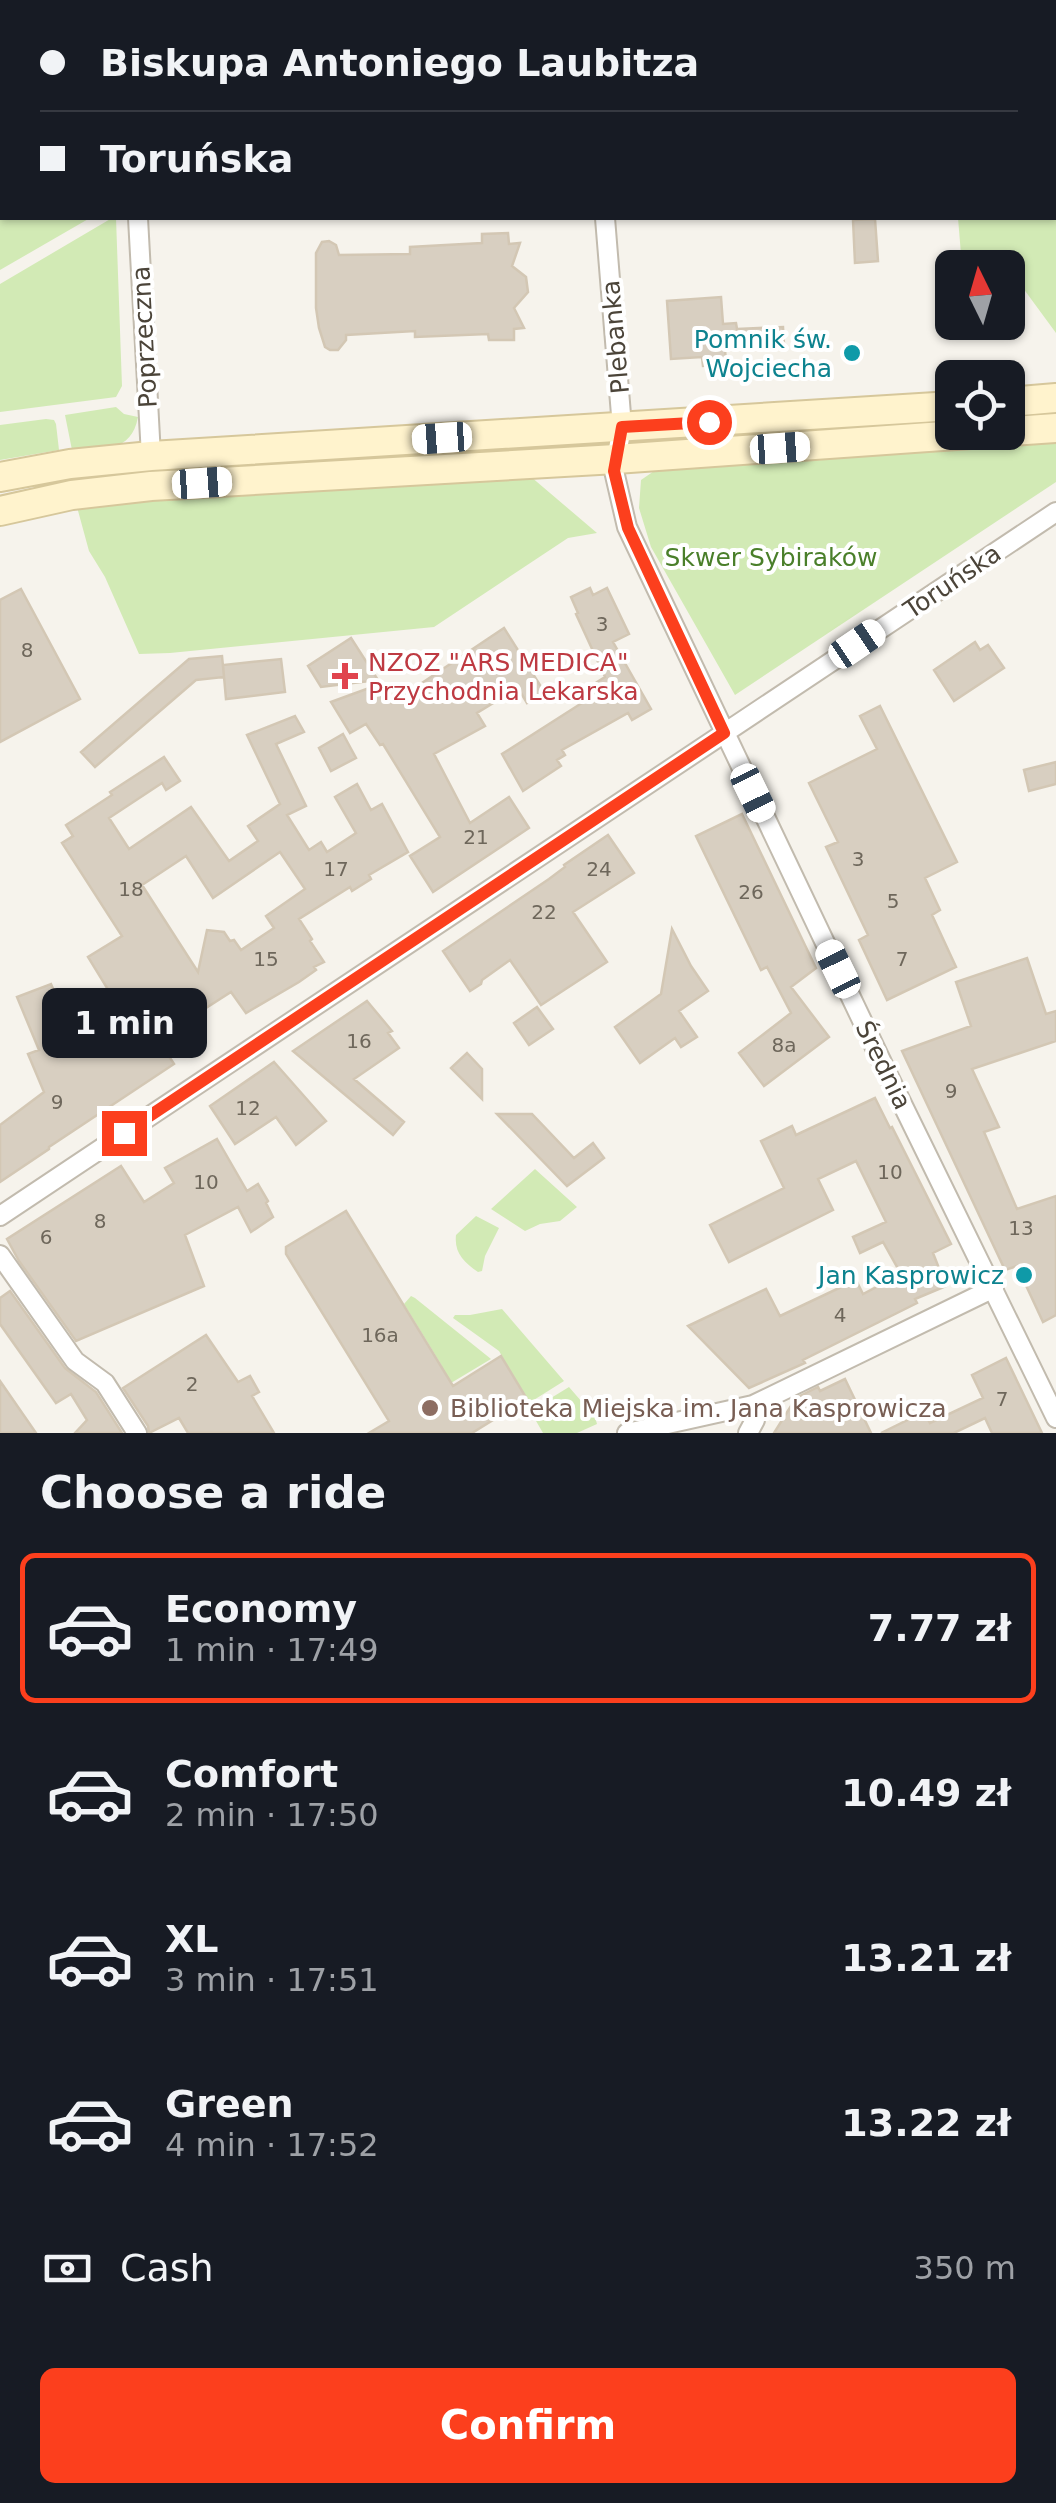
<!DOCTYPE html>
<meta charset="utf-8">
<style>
:root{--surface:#171b24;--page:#242831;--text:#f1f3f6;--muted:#9ea1a6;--line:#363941;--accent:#fc3f1d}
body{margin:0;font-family:"DejaVu Sans",sans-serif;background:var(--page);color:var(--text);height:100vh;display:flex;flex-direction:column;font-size:38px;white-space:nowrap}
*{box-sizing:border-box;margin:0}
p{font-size:32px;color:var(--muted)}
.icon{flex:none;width:55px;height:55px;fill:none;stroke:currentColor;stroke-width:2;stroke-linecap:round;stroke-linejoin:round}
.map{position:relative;height:1433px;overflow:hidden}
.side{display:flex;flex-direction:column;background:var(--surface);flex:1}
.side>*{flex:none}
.hud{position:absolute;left:0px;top:0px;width:1058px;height:220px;box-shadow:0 2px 8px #0004;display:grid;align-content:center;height:220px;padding:0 40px;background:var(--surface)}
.needle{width:65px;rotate:355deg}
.controls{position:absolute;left:935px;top:250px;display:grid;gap:20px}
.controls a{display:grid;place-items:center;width:90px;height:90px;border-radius:15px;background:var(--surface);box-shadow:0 2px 8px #0004;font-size:50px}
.end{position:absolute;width:45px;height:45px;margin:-22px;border:12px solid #fc3f1d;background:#fff;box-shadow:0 0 0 5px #fff}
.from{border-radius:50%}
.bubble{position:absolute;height:70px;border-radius:15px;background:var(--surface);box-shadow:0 2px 8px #0004;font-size:32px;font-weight:700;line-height:70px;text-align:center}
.car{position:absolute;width:30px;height:60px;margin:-30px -15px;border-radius:12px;box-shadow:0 0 8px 2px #0007;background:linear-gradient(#fff 24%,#345 0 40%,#fff 0 76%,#345 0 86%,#fff 0)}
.hud b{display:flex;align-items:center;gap:35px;height:95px;font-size:38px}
.hud b+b{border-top:2px solid var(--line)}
.hud i{width:25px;height:25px;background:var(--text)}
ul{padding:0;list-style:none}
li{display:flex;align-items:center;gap:30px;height:150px;margin:0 20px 15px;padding:0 20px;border:5px solid transparent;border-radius:15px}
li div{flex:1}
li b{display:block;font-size:38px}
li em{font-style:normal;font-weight:700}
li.active{border-color:var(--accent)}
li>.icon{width:90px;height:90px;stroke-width:1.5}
h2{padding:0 40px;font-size:45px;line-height:120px}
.pay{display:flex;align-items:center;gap:25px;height:110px;padding:0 40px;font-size:38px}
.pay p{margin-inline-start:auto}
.action{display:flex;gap:20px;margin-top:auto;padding:20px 40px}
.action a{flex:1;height:115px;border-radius:15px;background:var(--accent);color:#fff;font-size:40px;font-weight:700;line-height:115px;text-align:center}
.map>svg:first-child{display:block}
.green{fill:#d2eab5}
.building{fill:#d8cfc1;stroke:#d3c7b4;stroke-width:2.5;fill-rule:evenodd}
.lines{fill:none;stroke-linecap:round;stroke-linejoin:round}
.street-casing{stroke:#c2bbae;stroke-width:22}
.secondary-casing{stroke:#d6c79b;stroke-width:32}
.street{stroke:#fff;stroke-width:18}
.secondary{stroke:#fff3cd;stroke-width:28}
.route{stroke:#fc3f1d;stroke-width:12}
.culture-dot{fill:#0f9aa8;stroke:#fff;stroke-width:4}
.health-dot{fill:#e0444e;stroke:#fff;stroke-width:4}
.education-dot{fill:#8d6e63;stroke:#fff;stroke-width:4}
.labels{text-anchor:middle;stroke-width:8;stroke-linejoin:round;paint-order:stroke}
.number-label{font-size:20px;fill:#6e675b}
.street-label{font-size:25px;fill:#4b4439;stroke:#fff}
.culture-label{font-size:25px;fill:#0d838f;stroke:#fff;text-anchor:end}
.park-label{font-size:25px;fill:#4a7f2a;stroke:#fff}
.health-label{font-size:25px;fill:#be3a42;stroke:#fff;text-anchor:start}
.education-label{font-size:25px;fill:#785e54;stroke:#fff;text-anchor:start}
</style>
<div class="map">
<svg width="1056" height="1433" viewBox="0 0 1056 1433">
<rect width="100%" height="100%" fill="#f6f3ec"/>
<path class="green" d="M0,0H17L18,2H2V218H90L0,270Z
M860,0H1056V333L1004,262L962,266L958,218H1055V2H861Z
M112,218H116L122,386L116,397L0,412V284Z
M116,407L124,414L138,417C131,454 103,447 72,450L65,415Z
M46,419L54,420L56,424L59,450L0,460V425Z
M1056,441V482L735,695L651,547L639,508L641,480L657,469Z
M530,476L597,533L568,538L434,627L170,653L139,654L105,577L89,551L77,507L101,503Z
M535,1169L577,1207L560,1221L540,1224L525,1231L491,1209Z
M476,1216L499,1228L485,1256L482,1271L478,1272C464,1262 454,1253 456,1235Z
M411,1296L415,1298L491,1359L431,1395L422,1380L442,1366L404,1304Z
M502,1309L564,1381L529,1403L499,1351L453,1318L455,1315H470Z
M569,1387L595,1417L597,1424L577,1433H543L532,1414L533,1409Z"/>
<path class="building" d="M875,219L878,261L855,263L853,220Z
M508,233L509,244L520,243L512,266L526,277L528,292L514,308L524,328L514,329V340H489L488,334L415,337V331L346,335V340L338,350H330L325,347L319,328L316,308V253L322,242L329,241L336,245L339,255L410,254V247L482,243V234Z
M721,297L723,324L736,323L737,329L783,327L784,345L725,349L726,364L703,366L702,357L671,359L667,301Z
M590,588L593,595L607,588L629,634L613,642L651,709L632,720L628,713L562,750L565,755L557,760L561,766L523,791L502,754L596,694L593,690L600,686L597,682L605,677L576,614L578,613L571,597Z
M21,589L80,699L0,742V600Z
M504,628L545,693L527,703L518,688L477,713L485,726L434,754L470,823L509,797L529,828L433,892L410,856L440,837L383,744L380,745L366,724L350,733L331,702L380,684L392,703Z
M351,638L378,680L321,687L308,666Z
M975,642L980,650L988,645L1004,668L954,701L934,670Z
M222,656L224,677L196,680L95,767L81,752L189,659Z
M281,659L285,692L226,699L223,665Z
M880,706L957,862L925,878L940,910L932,915L956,967L887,1000L859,940L868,935L826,847L838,842L809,783L877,749L860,716Z
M295,716L304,732L276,744L306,806L287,815L309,850L321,842L327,852L356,833L335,797L357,784L371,810L382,804L408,852L369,875L371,879L352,891L350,887L299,919L312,939L310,941L324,962L314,967L316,970L299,982L246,1013L231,992L195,1015L181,994L144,1018L174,1064L49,1147V1149L0,1182V1125L44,1092L28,1054L39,1050L17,997L51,984L72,1032L105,1011L101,1003L112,996L88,957L122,936L62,843L73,836L66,825L112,795L110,792L164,757L180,781L166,790L162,783L109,818L129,849L191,807L229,861L258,841L248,826L280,804L247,735ZM280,852L305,889L266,916L274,928L241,950L234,940L230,941L224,932L207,930L198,972L142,885L186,856L213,898Z
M343,734L356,758L331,771L319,748Z
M1056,762V784L1029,791L1024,770Z
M742,814L816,968L791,987L829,1037L764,1086L739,1053L791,1013L767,967L761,970L696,836Z
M608,835L634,873L573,912L607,962L541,1005L510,960L482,980L481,984L470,991L443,951L549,879L565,867L564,865Z
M672,929L691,966L708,991L679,1011L697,1037L681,1047L675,1038L640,1063L615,1027L661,994Z
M1027,958L1046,1014L1056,1011V1041L972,1069L999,1127L984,1132L1017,1209L1056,1196V1315L1043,1322L1017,1266L1005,1270L902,1051L971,1026L956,982Z
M367,1001L392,1031L388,1033L399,1048L354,1079L404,1122L393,1135L293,1051Z
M537,1007L553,1029L529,1045L514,1023Z
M467,1053L482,1069V1099L451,1068Z
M274,1062L326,1121L296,1145L276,1117L235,1144L210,1106Z
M875,1098L890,1128L892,1127L951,1244L933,1253L946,1286L915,1299L917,1303L803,1360L805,1363L749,1388L688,1326L766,1289L780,1316L856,1280L863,1294L901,1274L883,1242L860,1253L853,1237L886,1222L856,1161L818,1179L833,1210L729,1262L710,1225L784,1188L761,1141L792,1126L796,1135Z
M497,1114H532L574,1158L593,1143L604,1158L567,1186Z
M217,1139L247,1191L258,1184L268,1201L266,1203L273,1217L251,1232L238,1207L185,1235L204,1286L76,1341L19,1261L7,1239L121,1166L144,1202L174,1183L165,1168Z
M346,1211L453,1386L501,1356L527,1399L472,1433H369L389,1421L286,1254V1247Z
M10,1291L65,1368L96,1392L122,1433H75L87,1420L71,1394L56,1403L0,1324V1298Z
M206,1335L238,1382L250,1376L259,1392L252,1396L274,1433H188L179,1418L149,1433L148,1426L123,1388Z
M1006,1358L1042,1433H992L985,1418L954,1433H881L924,1412L930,1423L983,1398L972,1375Z
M845,1379L871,1433H774L796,1398L818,1387L820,1391Z
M0,1381L36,1433H0Z"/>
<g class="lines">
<defs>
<path id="street" d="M39,0L41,2
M590,0V2
M138,218L151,456
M605,218L622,427L614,471L627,527L888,1075L1056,1418
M0,1216L1056,512
M0,1255L75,1361L105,1383L137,1433
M627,1433L753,1405L994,1288
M748,1433L755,1420L753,1405"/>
<path id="secondary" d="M1008,402L1056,398
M0,477L70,464L151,456L952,406
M0,511L72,495L151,486L616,459L1056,428"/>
</defs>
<use href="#street" class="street-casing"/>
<use href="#secondary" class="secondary-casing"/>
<use href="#street" class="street"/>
<use href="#secondary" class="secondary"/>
</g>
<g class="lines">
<path class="route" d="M124,1133L724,733L628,528L614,471L622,427L709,422"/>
</g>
<g class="culture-dot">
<circle cx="852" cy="353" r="10"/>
<circle cx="1024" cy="1275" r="10"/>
</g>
<path class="health-dot" d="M340 661h10v10h10v10h-10v10h-10v-10h-10v-10h10z"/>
<circle class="education-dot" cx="430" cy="1408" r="10"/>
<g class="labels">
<g class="number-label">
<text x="602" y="631">3</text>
<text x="27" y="657">8</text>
<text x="476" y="844">21</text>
<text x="858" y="866">3</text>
<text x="336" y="876">17</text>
<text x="599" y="876">24</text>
<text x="131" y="896">18</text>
<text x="751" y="899">26</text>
<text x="893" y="908">5</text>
<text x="544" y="919">22</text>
<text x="266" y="966">15</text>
<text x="902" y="966">7</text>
<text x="359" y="1048">16</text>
<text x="784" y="1052">8a</text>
<text x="951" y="1098">9</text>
<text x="57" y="1109">9</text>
<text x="248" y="1115">12</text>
<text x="890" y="1179">10</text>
<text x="206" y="1189">10</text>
<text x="100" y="1228">8</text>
<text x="1021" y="1235">13</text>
<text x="46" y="1244">6</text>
<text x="840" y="1322">4</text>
<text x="380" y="1342">16a</text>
<text x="192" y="1391">2</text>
<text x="1002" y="1406">7</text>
</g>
<g class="street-label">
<text transform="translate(144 337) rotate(-93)" y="9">Poprzeczna</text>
<text transform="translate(615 337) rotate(-95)" y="9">Plebanka</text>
<text transform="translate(952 581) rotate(-34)" y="9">Toruńska</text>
<text transform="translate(884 1065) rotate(64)" y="9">Średnia</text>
</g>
<g class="culture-label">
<text x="832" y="348">Pomnik św.<tspan x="832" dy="29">Wojciecha</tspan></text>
<text x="1004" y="1284">Jan Kasprowicz</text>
</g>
<g class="park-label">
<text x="771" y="566">Skwer Sybiraków</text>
</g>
<g class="health-label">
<text x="368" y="671">NZOZ "ARS MEDICA"<tspan x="368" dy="29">Przychodnia Lekarska</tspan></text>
</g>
<g class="education-label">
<text x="450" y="1417">Biblioteka Miejska im. Jana Kasprowicza</text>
</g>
</g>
</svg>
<div class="controls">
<a><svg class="needle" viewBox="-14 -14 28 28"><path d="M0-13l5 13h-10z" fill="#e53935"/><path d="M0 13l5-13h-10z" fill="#9ea1a6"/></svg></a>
<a><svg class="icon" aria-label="locate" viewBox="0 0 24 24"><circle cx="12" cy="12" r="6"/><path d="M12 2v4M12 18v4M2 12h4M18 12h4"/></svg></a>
</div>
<i class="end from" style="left:709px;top:422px"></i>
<i class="end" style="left:124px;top:1133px"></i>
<div class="bubble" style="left:42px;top:988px;width:165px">1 min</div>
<i class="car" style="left:442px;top:438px;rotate:266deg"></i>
<i class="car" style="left:780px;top:448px;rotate:86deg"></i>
<i class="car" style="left:202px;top:483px;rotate:86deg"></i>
<i class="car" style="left:857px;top:644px;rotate:56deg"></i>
<i class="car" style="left:753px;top:793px;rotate:154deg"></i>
<i class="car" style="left:838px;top:969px;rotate:334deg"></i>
<div class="hud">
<b><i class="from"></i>Biskupa Antoniego Laubitza</b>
<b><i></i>Toruńska</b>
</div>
</div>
<section class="side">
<h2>Choose a ride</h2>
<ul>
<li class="active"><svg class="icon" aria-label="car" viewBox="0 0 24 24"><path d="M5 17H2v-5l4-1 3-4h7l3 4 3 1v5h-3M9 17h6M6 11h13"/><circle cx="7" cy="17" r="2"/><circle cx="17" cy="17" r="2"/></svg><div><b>Economy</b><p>1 min · 17:49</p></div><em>7.77 zł</em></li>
<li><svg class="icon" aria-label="car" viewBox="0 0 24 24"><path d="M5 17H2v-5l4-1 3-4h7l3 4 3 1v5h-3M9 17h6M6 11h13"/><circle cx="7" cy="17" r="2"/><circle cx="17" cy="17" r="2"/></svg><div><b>Comfort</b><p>2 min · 17:50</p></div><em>10.49 zł</em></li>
<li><svg class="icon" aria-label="car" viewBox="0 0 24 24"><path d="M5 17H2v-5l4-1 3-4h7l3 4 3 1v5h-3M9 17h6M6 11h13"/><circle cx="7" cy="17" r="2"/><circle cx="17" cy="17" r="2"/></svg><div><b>XL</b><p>3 min · 17:51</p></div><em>13.21 zł</em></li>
<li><svg class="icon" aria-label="car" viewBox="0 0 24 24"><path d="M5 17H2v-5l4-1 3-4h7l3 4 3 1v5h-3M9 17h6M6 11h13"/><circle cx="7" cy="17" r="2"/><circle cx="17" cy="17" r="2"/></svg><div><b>Green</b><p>4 min · 17:52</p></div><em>13.22 zł</em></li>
</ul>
<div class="pay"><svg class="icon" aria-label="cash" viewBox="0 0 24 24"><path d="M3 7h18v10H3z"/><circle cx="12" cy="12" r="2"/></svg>Cash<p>350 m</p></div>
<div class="action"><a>Confirm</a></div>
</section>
